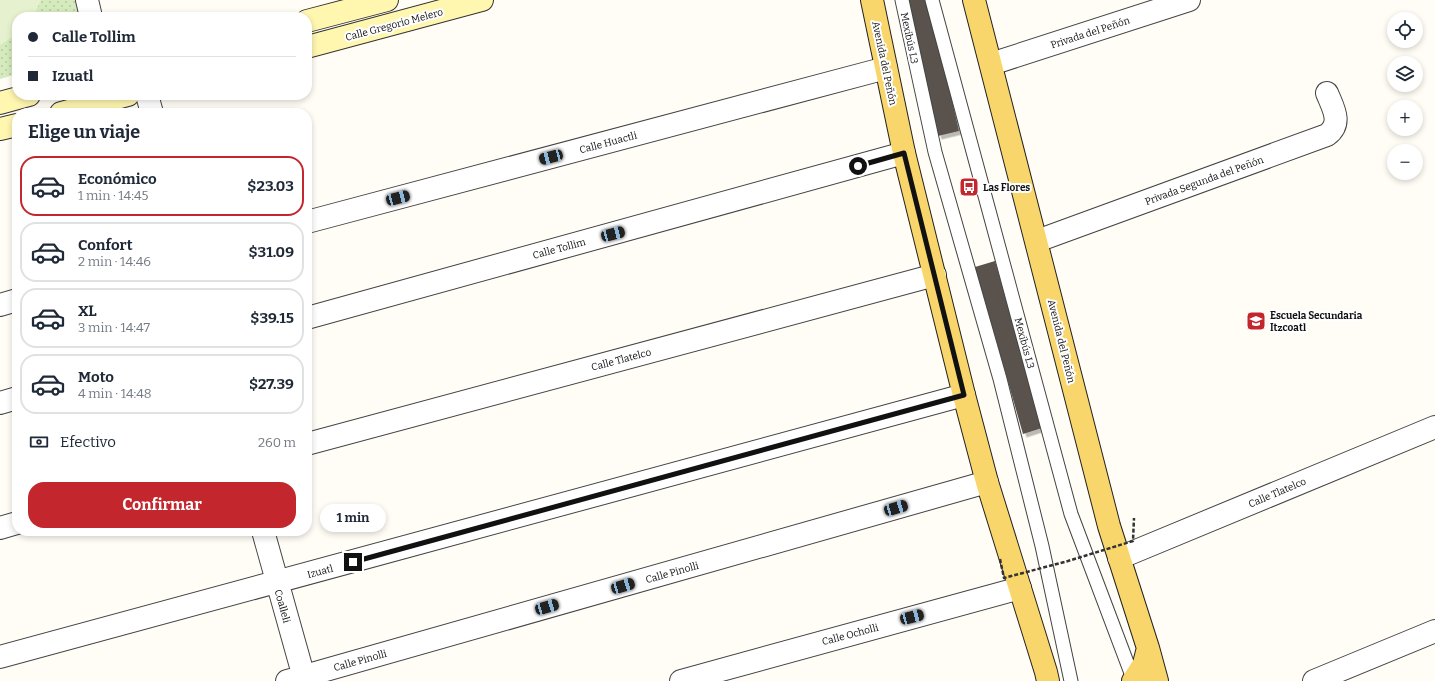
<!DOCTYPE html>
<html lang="es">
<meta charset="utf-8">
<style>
:root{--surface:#fff;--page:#f2f2f3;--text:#1f2937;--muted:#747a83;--line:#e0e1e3;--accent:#c4262e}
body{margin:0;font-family:Bitter,serif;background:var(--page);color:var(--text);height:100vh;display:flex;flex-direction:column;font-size:15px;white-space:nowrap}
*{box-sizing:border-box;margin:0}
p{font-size:13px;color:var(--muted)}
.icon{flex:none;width:22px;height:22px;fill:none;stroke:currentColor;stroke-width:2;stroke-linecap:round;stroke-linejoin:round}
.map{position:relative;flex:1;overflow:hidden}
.sheet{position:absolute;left:12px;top:108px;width:300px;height:428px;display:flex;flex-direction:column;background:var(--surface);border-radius:16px;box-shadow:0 2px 6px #0003}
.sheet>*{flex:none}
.top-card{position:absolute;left:12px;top:12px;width:300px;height:88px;border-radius:16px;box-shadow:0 2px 6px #0003;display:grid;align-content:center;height:88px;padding:0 16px;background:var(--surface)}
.buttons{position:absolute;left:1387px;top:12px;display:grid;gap:8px}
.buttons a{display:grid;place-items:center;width:36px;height:36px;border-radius:50%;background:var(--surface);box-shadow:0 2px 6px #0003;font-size:20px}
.end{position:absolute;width:18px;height:18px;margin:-9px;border:5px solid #111;background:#fff;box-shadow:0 0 0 2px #fff}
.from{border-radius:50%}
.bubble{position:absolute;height:28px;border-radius:14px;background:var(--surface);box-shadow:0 2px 6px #0003;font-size:13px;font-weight:700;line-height:28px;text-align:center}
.car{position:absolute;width:12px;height:24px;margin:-12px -6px;border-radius:5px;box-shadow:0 0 3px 1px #0007;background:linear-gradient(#222 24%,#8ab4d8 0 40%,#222 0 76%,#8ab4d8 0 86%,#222 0)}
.top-card b{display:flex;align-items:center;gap:14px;height:38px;font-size:15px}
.top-card b+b{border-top:1px solid var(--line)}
.top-card i{width:10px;height:10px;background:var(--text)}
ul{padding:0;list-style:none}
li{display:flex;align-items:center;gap:12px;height:60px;margin:0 8px 6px;padding:0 8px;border:2px solid var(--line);border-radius:16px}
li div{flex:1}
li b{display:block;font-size:15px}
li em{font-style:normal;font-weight:700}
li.current{border-color:var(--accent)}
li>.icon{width:36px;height:36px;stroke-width:1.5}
h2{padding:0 16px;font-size:18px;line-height:48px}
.pay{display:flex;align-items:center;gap:10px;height:44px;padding:0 16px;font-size:15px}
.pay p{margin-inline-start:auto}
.primary-button{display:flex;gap:8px;margin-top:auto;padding:8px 16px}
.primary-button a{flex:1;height:46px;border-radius:16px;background:var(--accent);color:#fff;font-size:16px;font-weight:700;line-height:46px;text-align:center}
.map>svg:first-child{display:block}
.park{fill:url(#park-dots)}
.pitch{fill:#e6f2cf}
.building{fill:#5a524d;filter:url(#shadow)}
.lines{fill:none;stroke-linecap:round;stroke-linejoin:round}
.service-casing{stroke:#444;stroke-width:15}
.minor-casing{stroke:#444;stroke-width:24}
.secondary-casing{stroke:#333;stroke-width:24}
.primary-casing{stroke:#222;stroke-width:24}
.service{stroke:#fff;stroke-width:13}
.minor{stroke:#fff;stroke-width:22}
.secondary{stroke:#fff6b0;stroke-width:22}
.primary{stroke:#f9d66b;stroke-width:22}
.path-bridge{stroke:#333;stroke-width:2.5;stroke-dasharray:4 2;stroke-linecap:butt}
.route{stroke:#111;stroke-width:5}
.labels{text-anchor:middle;stroke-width:4;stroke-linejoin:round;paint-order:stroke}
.street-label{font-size:10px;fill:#111;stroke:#fff}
.poi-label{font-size:10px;font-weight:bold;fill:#111;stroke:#fff;text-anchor:start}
</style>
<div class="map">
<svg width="1435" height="681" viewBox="0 0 1435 681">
<defs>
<pattern id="park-dots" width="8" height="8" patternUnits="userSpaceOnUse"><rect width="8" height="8" fill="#d5ebbd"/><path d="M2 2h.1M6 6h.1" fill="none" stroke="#b6c8a1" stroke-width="1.8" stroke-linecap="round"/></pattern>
<filter id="shadow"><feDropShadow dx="3.5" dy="3.5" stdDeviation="0" flood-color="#0004"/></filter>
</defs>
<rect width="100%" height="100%" fill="#fffdf5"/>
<path class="park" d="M0,0H75L79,17H17V74L0,79Z"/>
<path class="pitch" d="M0,0H41L33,17H17V34L0,45Z"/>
<path class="building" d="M906,0H929L959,131L938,136Z
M995,261L1042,428L1023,434L975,267Z"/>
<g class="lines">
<defs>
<path id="service" d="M902,0L935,152L1000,379L1042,546L1071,681
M932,0L1071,514L1134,681"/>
<path id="minor" d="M87,0L91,17
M991,64L1189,0
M147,95L152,113
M307,222L886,68
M1037,241L1327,135C1343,123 1333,108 1327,93
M0,305L17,300
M307,318L904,153
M0,403L17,398
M307,444L935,275
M0,528L17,523
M263,531L305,681
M1119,558L1435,427
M0,657L964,395
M287,681L987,482
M681,681L1020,588
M1314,681L1435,631"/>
<path id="secondary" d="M307,21L387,0
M307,47L482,0
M0,103L29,95
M61,113L128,95
M0,129L17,125"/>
<path id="primary" d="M872,0L904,153L964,395L987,482L1046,672L1048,681
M974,0L1109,526L1148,648L1157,681
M1133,681L1144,664L1148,648"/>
</defs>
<use href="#service" class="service-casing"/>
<use href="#minor" class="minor-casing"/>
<use href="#secondary" class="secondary-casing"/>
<use href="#primary" class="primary-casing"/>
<use href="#service" class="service"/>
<use href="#minor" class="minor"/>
<use href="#secondary" class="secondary"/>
<use href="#primary" class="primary"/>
<path class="path-bridge" d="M1000,559L1004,578L1068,561L1133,541L1134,518"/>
</g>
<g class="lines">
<path class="route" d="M353,562L964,395L904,153L858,166"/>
</g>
<defs>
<symbol id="bus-square" viewBox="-11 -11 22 22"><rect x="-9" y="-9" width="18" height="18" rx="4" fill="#c4262e" stroke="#fff"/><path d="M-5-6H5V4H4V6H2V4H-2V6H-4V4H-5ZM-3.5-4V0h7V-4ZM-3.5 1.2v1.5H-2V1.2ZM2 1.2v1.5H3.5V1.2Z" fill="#fff"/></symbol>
<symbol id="school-square" viewBox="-11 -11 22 22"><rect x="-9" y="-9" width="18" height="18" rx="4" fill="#c4262e" stroke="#fff"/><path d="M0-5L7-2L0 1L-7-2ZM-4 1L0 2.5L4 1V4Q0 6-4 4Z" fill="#fff"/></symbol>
</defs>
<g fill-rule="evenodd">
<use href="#bus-square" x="958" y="176" width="22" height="22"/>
<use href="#school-square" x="1245" y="310" width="22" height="22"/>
</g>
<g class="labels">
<g class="street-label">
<text transform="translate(394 24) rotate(-15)" y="4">Calle Gregorio Melero</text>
<text transform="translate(1090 32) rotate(-18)" y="4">Privada del Peñón</text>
<text transform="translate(910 38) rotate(78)" y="4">Mexibús L3</text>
<text transform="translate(885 63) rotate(78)" y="4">Avenida del Peñón</text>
<text transform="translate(608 142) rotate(-15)" y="4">Calle Huactli</text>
<text transform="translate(1204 180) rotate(-20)" y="4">Privada Segunda del Peñón</text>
<text transform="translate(559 248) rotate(-15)" y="4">Calle Tollim</text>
<text transform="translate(1062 341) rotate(76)" y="4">Avenida del Peñón</text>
<text transform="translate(1025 343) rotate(75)" y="4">Mexibús L3</text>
<text transform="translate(621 359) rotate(-15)" y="4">Calle Tlatelco</text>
<text transform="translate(1277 492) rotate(-23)" y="4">Calle Tlatelco</text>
<text transform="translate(320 571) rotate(-15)" y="4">Izuatl</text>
<text transform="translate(672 572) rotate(-16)" y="4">Calle Pinolli</text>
<text transform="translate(283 606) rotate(74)" y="4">Coalleli</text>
<text transform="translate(850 634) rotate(-15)" y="4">Calle Ocholli</text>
<text transform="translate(360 660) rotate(-16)" y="4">Calle Pinolli</text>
</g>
<g class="poi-label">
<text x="983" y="191">Las Flores</text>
<text x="1270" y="319">Escuela Secundaria<tspan x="1270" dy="12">Itzcoatl</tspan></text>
</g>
</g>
</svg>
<div class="buttons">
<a><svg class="icon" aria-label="locate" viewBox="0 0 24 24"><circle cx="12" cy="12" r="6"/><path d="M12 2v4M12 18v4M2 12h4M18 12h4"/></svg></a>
<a><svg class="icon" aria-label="layers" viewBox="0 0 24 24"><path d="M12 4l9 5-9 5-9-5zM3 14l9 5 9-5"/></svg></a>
<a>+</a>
<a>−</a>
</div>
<i class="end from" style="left:858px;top:166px"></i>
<i class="end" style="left:353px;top:562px"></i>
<div class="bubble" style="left:320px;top:504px;width:66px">1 min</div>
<i class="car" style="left:551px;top:157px;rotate:255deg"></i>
<i class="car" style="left:398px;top:198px;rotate:75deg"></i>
<i class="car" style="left:613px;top:234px;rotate:75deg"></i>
<i class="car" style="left:896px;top:508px;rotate:74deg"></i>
<i class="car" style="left:623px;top:586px;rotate:74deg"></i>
<i class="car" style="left:547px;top:607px;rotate:74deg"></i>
<i class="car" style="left:912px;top:617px;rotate:75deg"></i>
<div class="top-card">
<b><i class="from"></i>Calle Tollim</b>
<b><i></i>Izuatl</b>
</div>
<section class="sheet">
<h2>Elige un viaje</h2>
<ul>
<li class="current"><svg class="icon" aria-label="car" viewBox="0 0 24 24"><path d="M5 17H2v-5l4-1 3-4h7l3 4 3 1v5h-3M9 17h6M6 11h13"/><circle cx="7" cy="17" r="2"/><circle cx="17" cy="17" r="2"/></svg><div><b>Económico</b><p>1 min · 14:45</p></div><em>$23.03</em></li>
<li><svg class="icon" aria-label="car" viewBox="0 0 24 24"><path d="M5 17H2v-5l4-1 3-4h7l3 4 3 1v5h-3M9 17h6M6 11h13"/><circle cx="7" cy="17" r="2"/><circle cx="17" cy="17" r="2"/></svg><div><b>Confort</b><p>2 min · 14:46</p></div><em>$31.09</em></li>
<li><svg class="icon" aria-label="car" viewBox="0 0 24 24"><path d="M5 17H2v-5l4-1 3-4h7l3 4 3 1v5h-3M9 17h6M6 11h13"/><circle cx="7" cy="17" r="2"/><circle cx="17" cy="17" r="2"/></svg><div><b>XL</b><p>3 min · 14:47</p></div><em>$39.15</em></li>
<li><svg class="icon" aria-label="car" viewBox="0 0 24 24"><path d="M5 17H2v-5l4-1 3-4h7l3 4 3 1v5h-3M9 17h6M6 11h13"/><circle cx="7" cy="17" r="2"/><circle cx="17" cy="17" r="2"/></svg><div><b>Moto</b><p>4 min · 14:48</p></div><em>$27.39</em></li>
</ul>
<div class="pay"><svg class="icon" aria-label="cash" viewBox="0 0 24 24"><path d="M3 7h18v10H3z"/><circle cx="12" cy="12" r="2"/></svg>Efectivo<p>260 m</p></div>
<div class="primary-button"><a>Confirmar</a></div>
</section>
</div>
